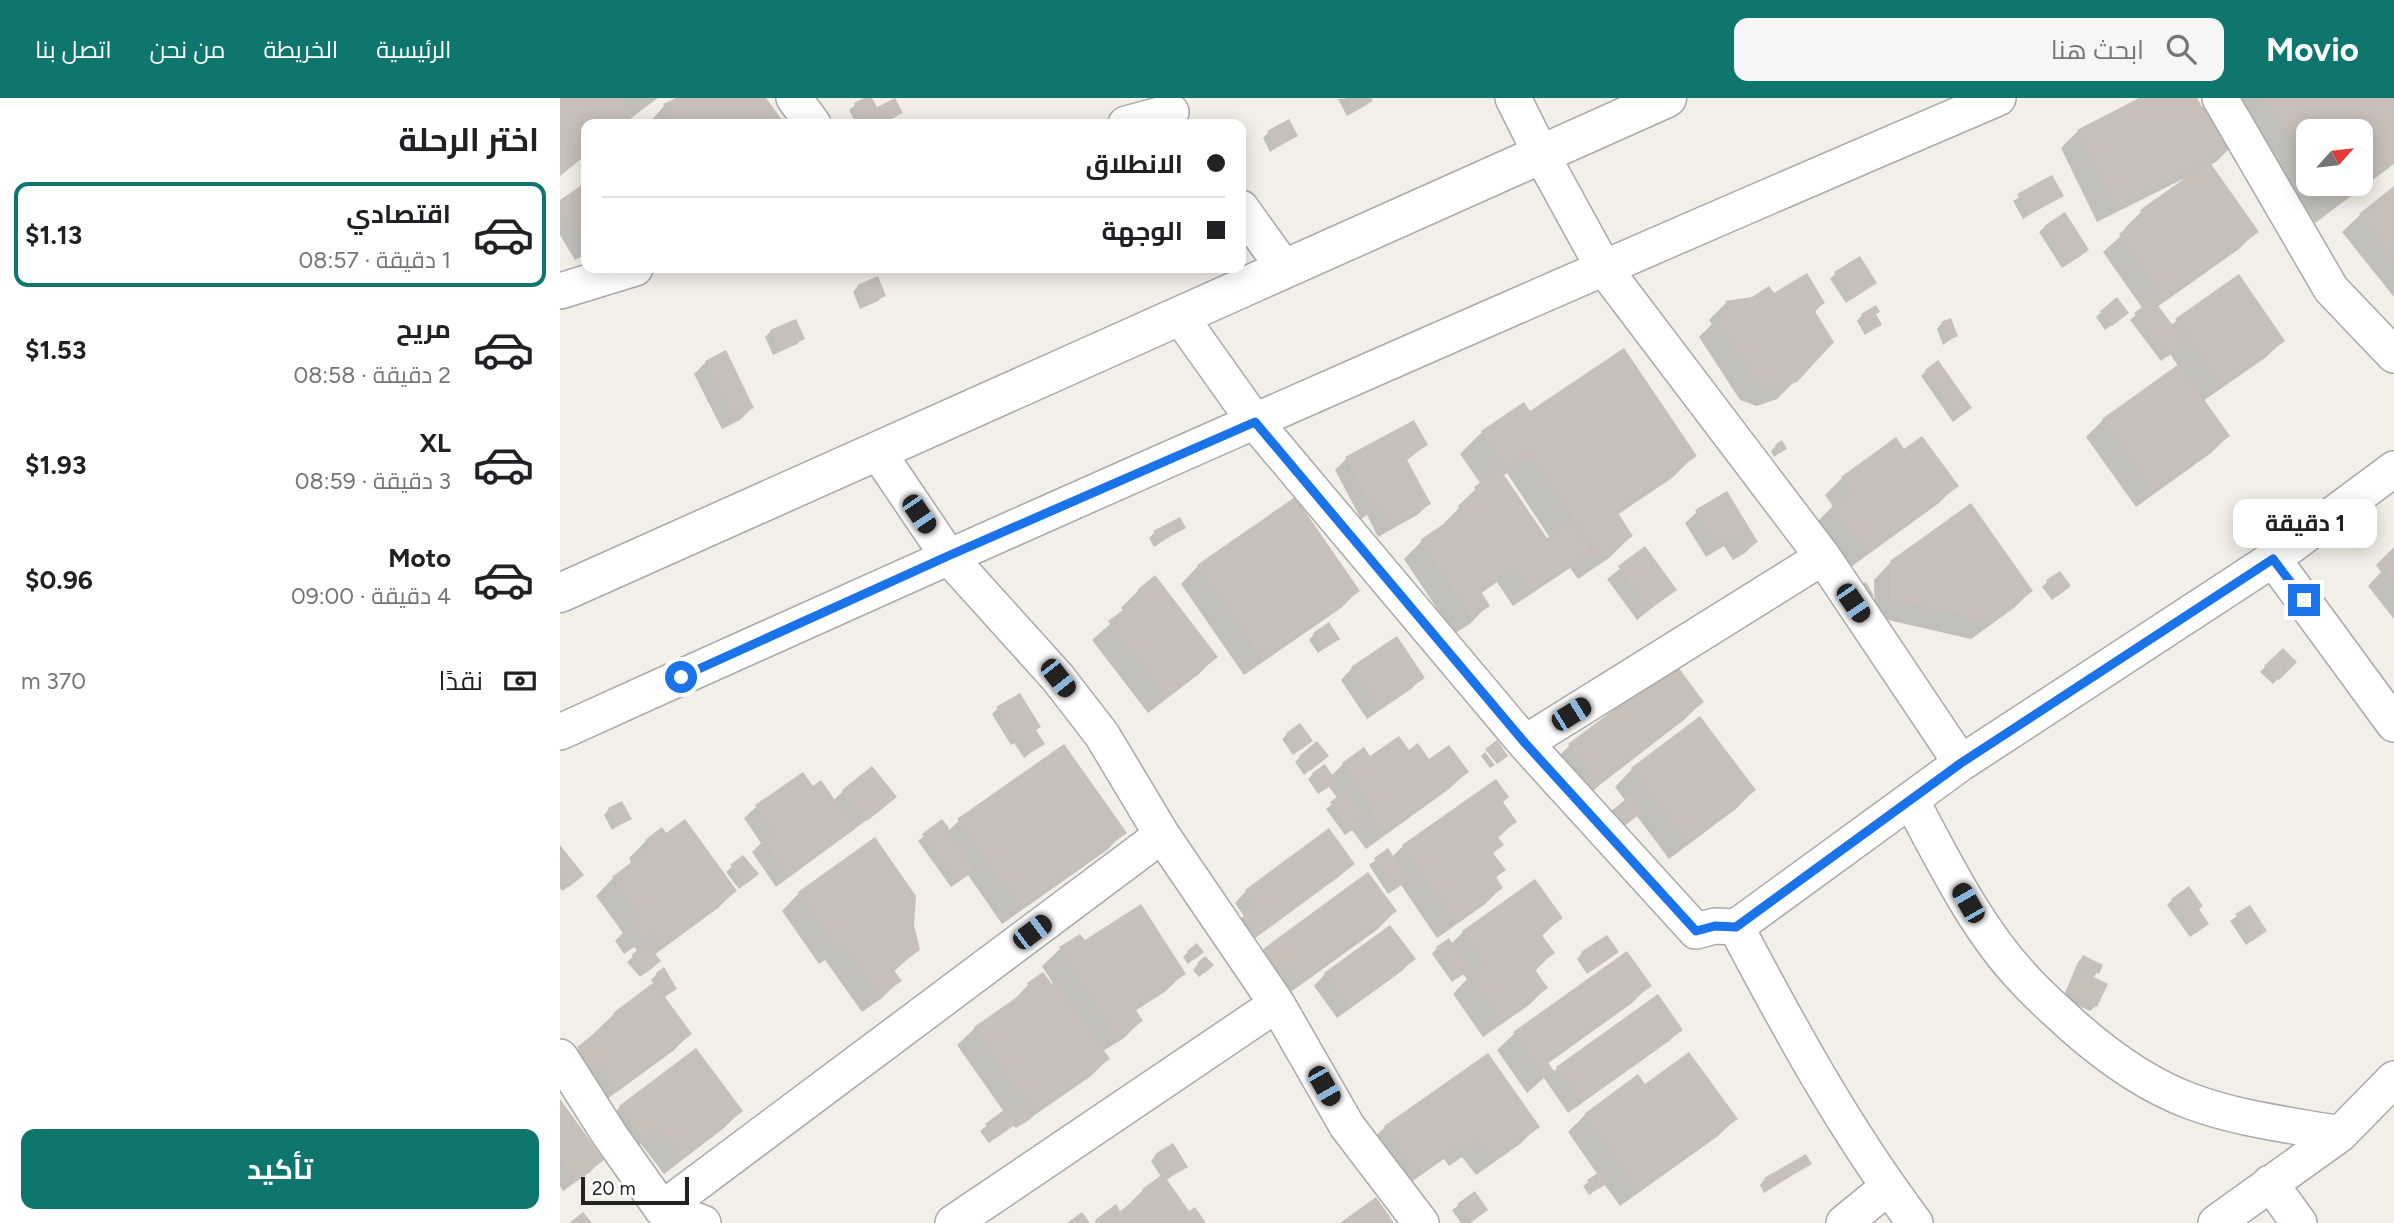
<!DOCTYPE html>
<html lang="ar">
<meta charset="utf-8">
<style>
:root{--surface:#fff;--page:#f6f6f6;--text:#202124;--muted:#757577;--line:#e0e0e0;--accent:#0f766e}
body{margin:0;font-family:Figtree,Cairo,sans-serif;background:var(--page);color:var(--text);direction:rtl;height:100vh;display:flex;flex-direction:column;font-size:26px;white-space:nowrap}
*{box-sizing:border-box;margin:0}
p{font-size:23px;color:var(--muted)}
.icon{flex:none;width:38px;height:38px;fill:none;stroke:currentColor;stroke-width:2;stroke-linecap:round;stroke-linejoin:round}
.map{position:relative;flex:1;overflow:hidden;direction:ltr}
.details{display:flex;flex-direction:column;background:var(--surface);width:560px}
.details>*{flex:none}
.hud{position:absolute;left:21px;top:21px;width:665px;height:154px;border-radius:14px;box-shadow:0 4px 18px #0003;direction:rtl;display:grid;align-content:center;height:154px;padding:0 21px;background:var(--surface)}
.needle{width:46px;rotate:63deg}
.tools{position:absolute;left:1736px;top:21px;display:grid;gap:14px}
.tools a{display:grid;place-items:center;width:77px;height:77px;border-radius:14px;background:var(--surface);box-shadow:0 4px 18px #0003;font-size:35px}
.scale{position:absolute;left:21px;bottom:18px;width:108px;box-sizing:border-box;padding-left:7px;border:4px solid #222;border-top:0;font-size:19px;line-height:24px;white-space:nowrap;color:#222;-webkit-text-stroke:5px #fff;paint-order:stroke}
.end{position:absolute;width:32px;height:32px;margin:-16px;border:9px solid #1a73e8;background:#fff;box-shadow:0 0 0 4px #fff}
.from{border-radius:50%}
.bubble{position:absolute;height:49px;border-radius:14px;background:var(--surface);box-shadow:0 4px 18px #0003;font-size:23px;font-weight:700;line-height:49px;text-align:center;direction:rtl}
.car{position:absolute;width:21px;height:42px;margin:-21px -10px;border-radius:9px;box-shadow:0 0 5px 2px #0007;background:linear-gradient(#222 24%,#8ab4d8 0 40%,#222 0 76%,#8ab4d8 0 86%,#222 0)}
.hud b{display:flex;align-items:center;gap:24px;height:66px;font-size:26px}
.hud b+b{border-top:2px solid var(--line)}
.hud i{width:18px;height:18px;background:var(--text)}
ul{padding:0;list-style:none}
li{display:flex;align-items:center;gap:21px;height:105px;margin:0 14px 10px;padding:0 7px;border:4px solid transparent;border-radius:14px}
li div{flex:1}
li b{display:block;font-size:26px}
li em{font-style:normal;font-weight:700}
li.current{border-color:var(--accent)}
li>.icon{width:63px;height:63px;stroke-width:1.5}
h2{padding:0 21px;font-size:32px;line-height:84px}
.pay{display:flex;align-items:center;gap:18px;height:77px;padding:0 21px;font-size:26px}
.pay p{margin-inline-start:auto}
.action{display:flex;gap:14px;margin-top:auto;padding:14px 21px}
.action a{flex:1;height:80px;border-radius:14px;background:var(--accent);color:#fff;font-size:28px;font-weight:700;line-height:80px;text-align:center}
header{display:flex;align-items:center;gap:42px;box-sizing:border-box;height:98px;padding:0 35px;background:var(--accent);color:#fff}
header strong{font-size:33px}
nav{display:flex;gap:38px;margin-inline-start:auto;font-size:24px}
.search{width:490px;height:63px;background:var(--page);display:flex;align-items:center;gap:18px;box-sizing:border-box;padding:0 24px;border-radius:14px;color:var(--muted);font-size:26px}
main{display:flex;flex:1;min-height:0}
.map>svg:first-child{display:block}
.shadow{fill:#0003;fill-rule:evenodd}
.building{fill:#c7bfb8}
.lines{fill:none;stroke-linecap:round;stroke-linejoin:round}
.minor-casing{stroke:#a9a9a9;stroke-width:38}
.tertiary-casing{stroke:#a9a9a9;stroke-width:41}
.minor{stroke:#fff;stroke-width:35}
.tertiary{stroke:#fff;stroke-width:38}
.route{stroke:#1a73e8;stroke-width:9}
</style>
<header>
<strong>Movio</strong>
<div class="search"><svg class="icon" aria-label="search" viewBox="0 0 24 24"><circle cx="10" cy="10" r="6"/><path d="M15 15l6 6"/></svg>ابحث هنا</div>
<nav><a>الرئيسية</a><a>الخريطة</a><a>من نحن</a><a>اتصل بنا</a></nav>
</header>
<main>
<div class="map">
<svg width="1834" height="1125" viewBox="0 0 1834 1125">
<rect width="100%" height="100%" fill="#f2efe9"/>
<path class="shadow" d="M0,0H98L63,26H26V57L0,78Z
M121,0H204L223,26H88L104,8Z
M310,0L316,11L341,15L323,26H296L289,12L295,7Z
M809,0L811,3L805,8L787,18L778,1Z
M1583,0H1635L1641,11L1674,46L1656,64L1650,67L1696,134L1679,151L1597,209L1611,227L1678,179L1723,243L1705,260L1643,303L1668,338L1651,355L1576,409L1526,339L1543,322L1618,268L1610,256L1601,263L1570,222L1583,211L1543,154L1565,134L1564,131L1581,114L1626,82L1625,80L1537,124L1501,50L1518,33Z
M1663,0H1834V66L1755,125ZM1748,33H1801V86H1748Z
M708,35L736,37L710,54L703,40Z
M1491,79L1501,97L1463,121L1453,103Z
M26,86V156L15,162L0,137V104Z
M1834,90V199L1782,134L1800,117Z
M1485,129L1522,157L1502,170L1479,134Z
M1275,176L1315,185L1286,205L1270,181Z
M298,188L323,198L318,203L300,211L293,194Z
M1213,198L1263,205L1254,215L1236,282L1217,301L1197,308L1180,302L1139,239L1152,226L1149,222L1166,205Z
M1541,214L1561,220L1545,232L1536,219Z
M1302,217H1314L1320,226L1305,237L1297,223Z
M1382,225L1396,238L1383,247L1377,231Z
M211,233L243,241L237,246L213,257L205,239Z
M146,264L192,310L180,322L162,331L134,276Z
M1366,273L1410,310L1393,324L1361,278Z
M969,316L1134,358L1112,380L1057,417L1071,438L1049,460L1018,481L1010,470L953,508L937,484L920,496L928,507L911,525L894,536L844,461L861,444L886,427L884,425L899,410L898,408L921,386L900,356L922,334ZM947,375L990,440L987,443L943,378Z
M866,347L846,363L869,406L857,417L818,439L807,417L801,421L775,372L787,360Z
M1216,348L1225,351L1214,359L1211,353Z
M1344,354L1396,388L1379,405L1288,471L1255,426L1273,408L1265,397L1282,380Z
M1137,414L1196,444L1185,455L1173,462L1164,448L1146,459L1125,425Z
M624,429L594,449L589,440L594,435Z
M1834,449V521L1808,488L1821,474L1816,467Z
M1085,451L1114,492L1077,522L1047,481Z
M1331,464L1471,493L1454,510L1411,541L1315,519L1314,482Z
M638,468L798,493L781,510L684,577L621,486Z
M1488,483L1504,493L1492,502L1482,489Z
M578,493L656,559L639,576L588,615L532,542L564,514L561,510Z
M754,536L778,540L758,555L749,542Z
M1723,552L1734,564L1713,586L1700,574Z
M792,570L862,580L851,591L807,621L781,582Z
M1142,604L1125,621L1019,703L992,665L1010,647Z
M437,611L482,646L464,660L454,645L451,647L432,616Z
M1140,620L1194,692L1177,710L1109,761L1055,689L1072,671Z
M727,636L751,643L733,657L722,641Z
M849,654L869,663L907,674L889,691L806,751L792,732L785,737L766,711L778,701L769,689L758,696L748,681L753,676L771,678L783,666Z
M925,654L935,667L930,670L921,658Z
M740,659L761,663L744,677L735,664Z
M242,676L252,690L273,703L283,693L323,710L216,789L192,754L201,745L184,720L196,709Z
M941,705L955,723L937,741L942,747L932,756L943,772L935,781L941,790L924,807L877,840L841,787L828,796L809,767L828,753L832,759L843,748Z
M49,711L69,720L52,732L44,717Z
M382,723L389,732L399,723L564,735L547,752L442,826L408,777L391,789L358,743Z
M314,741L353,827L358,852L333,874L339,883L322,900L302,914L265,862L259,866L222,813L239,795Z
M86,743L175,793L158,810L94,857V868L80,879L67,864L78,854L74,849L64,856L55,843L63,835L36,798L53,780L72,766L69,760Z
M0,750L16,783L2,793L0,790Z
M183,759L191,781L179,791L166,774Z
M792,766L781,777L686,847L672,829L684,818L675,805L686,793Z
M1612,802L1637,812L1641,831L1630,839L1607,807Z
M1690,809L1705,833L1686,847L1670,823Z
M835,813L818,831L721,901L687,870L704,852Z
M1000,820L981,839L993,855L974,874L986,890L969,907L923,939L893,896L907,881L903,876L892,884L872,856L877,850L891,846L903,834Z
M520,838L524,845L623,876L606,893L575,913L581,923L564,940L543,953L548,961L531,978L456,1030L452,1027L429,1045L420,1033L444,1014L397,947L415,930L451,905L468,887L482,876L491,889L494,887L482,868L500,851Z
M628,854L636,859L628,866L623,859Z
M1057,854L1027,876L1017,861L1022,855Z
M1523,859L1537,875L1532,880L1536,908L1530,913L1503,900L1518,864Z
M853,861L842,873L777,920L754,888L765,876Z
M638,866L646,873L639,879L633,872Z
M97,876L115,891L104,900L130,936L113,953L39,1007L1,967L54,916L94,886L91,882Z
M1089,888L1072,905L987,966L993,974L997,970L1120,932L1109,943L1008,1015L984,980L967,995L937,952L955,935Z
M1085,989L1175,1021L1158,1038L1060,1108L1044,1086L1029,1097L1023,1088L1038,1077L1008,1034L1025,1017Z
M0,1004L42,1062L30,1074L3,1093L0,1088Z
M60,1009L181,1013L164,1030L104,1076L81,1046L65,1057L43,1027Z
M825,1029H977L960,1046L916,1077L902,1059L889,1068L884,1061L840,1092L808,1046Z
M596,1057L625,1069L605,1083L629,1115L644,1125H534L555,1109L560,1115L583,1092L601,1079L591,1063Z
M1250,1066L1204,1095L1200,1087L1205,1081Z
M914,1096L926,1112L910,1125H901L892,1112Z"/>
<path class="building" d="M0,0H61L74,18L63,26H26V55L0,76Z
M116,0H206L225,26H116L103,6Z
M304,0H312L317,9L335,0L343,15L320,26H304L294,5Z
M785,0H811L813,3L793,13Z
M1579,0H1637L1642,9L1653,3L1676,47L1555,108L1517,32Z
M1701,0H1834V62L1778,104L1765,86H1801V33H1748V63Z
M729,21L738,38L716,50L707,33Z
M1649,63L1699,134L1604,200L1559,136L1584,118L1580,112Z
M1492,77L1504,98L1469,117L1457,96Z
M26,84V150L0,106V102Z
M1834,88V160L1799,116Z
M1505,114L1529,152L1508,166L1484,128Z
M1300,158L1317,185L1292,201L1274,174Z
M1247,175L1265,205L1254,212L1274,244L1237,284L1215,291L1197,285L1155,221L1170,210L1165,203L1192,199L1209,188L1214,195Z
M1679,176L1725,243L1661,287L1615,221Z
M318,178L326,198L305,206L297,187Z
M1557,199L1569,215L1552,228L1540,213Z
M1593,201L1626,245L1607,259L1574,215Z
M1316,207L1320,214L1316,216L1322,227L1311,233L1301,216Z
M1391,220L1398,238L1389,242L1381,224Z
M236,221L245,241L219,252L210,232Z
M1064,250L1137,358L1056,412L1073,438L1040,460L969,354L946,369L921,333L964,304L970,313Z
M166,252L194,310L173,320L145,263Z
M1378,262L1412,310L1399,319L1365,272Z
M1619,266L1670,338L1594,393L1542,321Z
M854,322L868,347L846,360L871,406L830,428L819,407L813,411L785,359Z
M1362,338L1399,388L1306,455L1271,407L1292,393L1281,379L1336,339L1344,351Z
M1222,342L1227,351L1220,355L1215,347Z
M940,371L987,440L1011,424L1030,452L971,492L955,468L920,492L930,508L912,520L860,442L904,412L900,406L918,395L914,389Z
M1167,393L1198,444L1185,452L1176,438L1158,449L1135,412Z
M735,399L800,493L702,561L637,467Z
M1411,405L1473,493L1430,524L1331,502L1330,463Z
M620,419L626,430L600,444L593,433Z
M1085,448L1117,492L1089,512L1058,468Z
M1834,461V482L1824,469Z
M1500,473L1511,488L1498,498L1486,482Z
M595,477L658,559L606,599L548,523L582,498L577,492Z
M1306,484L1314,498L1307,502L1298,488Z
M769,524L780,541L764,551L753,535Z
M837,538L865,580L819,610L791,569Z
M1723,550L1737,564L1719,582L1704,568Z
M1112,561L1144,604L1038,685L1008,646L1099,578Z
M460,595L481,629L476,632L485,646L470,655L460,641L457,643L436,609Z
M1140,618L1196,692L1127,745L1071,670Z
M740,625L753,643L739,653L726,635Z
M839,638L849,652L858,645L869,661L889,647L909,674L824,735L809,714L814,711L782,665L804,649L810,658Z
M937,642L948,658L937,666L925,651Z
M757,643L769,658L750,673L739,658Z
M504,646L567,735L460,810L397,721Z
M765,666L777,684L764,692L752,675Z
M312,668L337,699L307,723L282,692Z
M243,674L253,688L261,682L295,731L228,778L203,741L213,734L195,707Z
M936,681L949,699L943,704L957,724L937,738L944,747L933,755L946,772L936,779L943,790L895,824L842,747Z
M1033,681L1039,688L1026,698L1019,690Z
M785,693L803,717L797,722L800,727L791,733L770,704Z
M1072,696L1085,712L1063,729L1050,714Z
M62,703L72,721L58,728L48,710Z
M125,721L177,793L103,848L92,833L82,840L71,824L79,817L52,779L90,750L85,742L102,729L106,735Z
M382,721L389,730L386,733L414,773L397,785L362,736Z
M769,730L795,766L698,837L683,817L696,807L685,792Z
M315,739L356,798L354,827L360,852L333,871L342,883L320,898L283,846L277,850L238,794Z
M0,747L24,777L9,789L0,778Z
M828,750L849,782L834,792L814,760Z
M183,757L199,776L185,787L170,767Z
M808,774L837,813L739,885L728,870L721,875L703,851Z
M975,781L1003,820L981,836L995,855L974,870L988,890L941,923L909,877L925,866L902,833Z
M1629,788L1643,808L1639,811L1649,826L1636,835L1611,801Z
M581,806L626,876L574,909L583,923L556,940L499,849L520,836L525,842Z
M1690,807L1707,833L1692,843L1675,816Z
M830,827L856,861L789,910L764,875Z
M1047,837L1059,854L1033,872L1021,854Z
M889,840L910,872L898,880L876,849Z
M87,845L101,863L86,875L71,857Z
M637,845L644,854L634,862L627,853Z
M1067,853L1092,888L986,962L994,973L985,979L953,934Z
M1523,857L1543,867L1539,876L1528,870L1526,873L1517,869Z
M645,858L654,867L645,875L637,865Z
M104,869L117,891L109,896L96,875Z
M1518,871L1548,886L1537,909L1507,894Z
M483,874L492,886L496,883L550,961L473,1014L414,929L470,890L467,885Z
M94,884L132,936L57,991L41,969L35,974L17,949L56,919L53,915Z
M1098,896L1123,932L1021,1004L996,969Z
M136,950L183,1013L122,1060L99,1030L83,1041L59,1008Z
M1129,954L1178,1021L1078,1092L1024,1016L1078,976L1085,986Z
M928,955L980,1029L934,1061L920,1043L907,1052L902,1045L858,1076L824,1028Z
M0,1001L44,1062L16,1083L0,1061Z
M465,1007L473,1019L463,1026L454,1013Z
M445,1011L456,1026L435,1041L425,1026Z
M613,1045L628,1069L610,1079L595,1056Z
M1246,1056L1252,1066L1210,1090L1204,1080Z
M1041,1073L1048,1085L1035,1093L1027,1082Z
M603,1076L629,1113L635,1109L646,1125H537L535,1122L556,1106L560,1113L585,1095L582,1091Z
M915,1093L928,1112L910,1125L897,1106Z
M816,1099L834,1125H780Z
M23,1114L32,1125H9Z
M522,1114L530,1125H507Z"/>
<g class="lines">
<defs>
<path id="minor" d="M234,0L253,26
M953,0L981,56L1043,169L1263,459L1401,665
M1660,0L1771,191L1834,257
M566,26L611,14
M681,110L724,170
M0,193L75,170
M619,217L695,324L965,645L1136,833L1155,828L1176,829L1401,665L1713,461L1834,371
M317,353L388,458L498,580L542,637L602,737L717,906L787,1028L861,1125
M1713,461L1834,626
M0,634C477,418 956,206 1438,0
M965,645L1263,459
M1351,702C1383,762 1417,832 1464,881C1479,898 1497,913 1514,929C1548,959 1587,987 1630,1003C1678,1021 1730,1027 1780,1036
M1176,829C1230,931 1285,1032 1355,1125
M0,959L49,1036L102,1111L143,1125
M1710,1085L1739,1125
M102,1111L602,737
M393,1125L717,906
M1284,1125L1328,1089
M1656,1125L1780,1036L1834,981"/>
<path id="tertiary" d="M0,495L1107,0"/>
</defs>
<use href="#minor" class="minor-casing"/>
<use href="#tertiary" class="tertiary-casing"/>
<use href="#minor" class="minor"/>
<use href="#tertiary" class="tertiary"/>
</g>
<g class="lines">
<path class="route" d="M121,579L388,458L695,324L965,645L1136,833L1155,828L1176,829L1401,665L1713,461L1744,502"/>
</g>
</svg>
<div class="tools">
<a><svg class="needle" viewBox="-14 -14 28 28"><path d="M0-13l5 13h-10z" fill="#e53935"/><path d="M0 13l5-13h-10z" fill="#757577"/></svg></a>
</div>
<div class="scale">20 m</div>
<i class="end from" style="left:121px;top:579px"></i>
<i class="end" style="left:1744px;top:502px"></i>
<div class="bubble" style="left:1673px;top:401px;width:144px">1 دقيقة</div>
<i class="car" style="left:359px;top:416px;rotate:146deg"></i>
<i class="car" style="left:1293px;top:505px;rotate:146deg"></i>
<i class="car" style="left:498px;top:580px;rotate:142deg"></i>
<i class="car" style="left:1011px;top:616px;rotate:58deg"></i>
<i class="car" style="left:1408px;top:805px;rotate:330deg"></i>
<i class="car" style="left:472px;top:834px;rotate:53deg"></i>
<i class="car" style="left:764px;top:988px;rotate:150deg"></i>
<div class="hud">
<b><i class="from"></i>الانطلاق</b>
<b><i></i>الوجهة</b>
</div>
</div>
<section class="details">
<h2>اختر الرحلة</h2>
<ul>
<li class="current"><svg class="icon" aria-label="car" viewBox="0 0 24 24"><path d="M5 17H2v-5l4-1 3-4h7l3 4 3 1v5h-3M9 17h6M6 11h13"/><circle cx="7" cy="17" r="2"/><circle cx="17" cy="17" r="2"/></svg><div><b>اقتصادي</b><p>1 دقيقة · 08:57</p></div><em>$1.13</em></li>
<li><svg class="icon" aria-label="car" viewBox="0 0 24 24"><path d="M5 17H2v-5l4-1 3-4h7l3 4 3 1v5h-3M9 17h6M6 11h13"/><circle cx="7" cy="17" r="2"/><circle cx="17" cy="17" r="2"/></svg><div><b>مريح</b><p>2 دقيقة · 08:58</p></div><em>$1.53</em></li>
<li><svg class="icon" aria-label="car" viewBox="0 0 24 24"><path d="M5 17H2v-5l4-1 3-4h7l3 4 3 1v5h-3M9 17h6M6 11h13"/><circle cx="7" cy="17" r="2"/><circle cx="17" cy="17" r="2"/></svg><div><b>XL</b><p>3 دقيقة · 08:59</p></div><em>$1.93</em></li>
<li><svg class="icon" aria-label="car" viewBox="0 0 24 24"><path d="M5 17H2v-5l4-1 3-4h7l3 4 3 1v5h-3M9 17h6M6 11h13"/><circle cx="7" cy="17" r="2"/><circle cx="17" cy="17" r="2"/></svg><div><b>Moto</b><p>4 دقيقة · 09:00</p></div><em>$0.96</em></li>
</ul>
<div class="pay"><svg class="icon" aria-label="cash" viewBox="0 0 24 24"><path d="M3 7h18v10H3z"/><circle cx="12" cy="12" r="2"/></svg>نقدًا<p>370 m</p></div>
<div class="action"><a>تأكيد</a></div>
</section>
</main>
